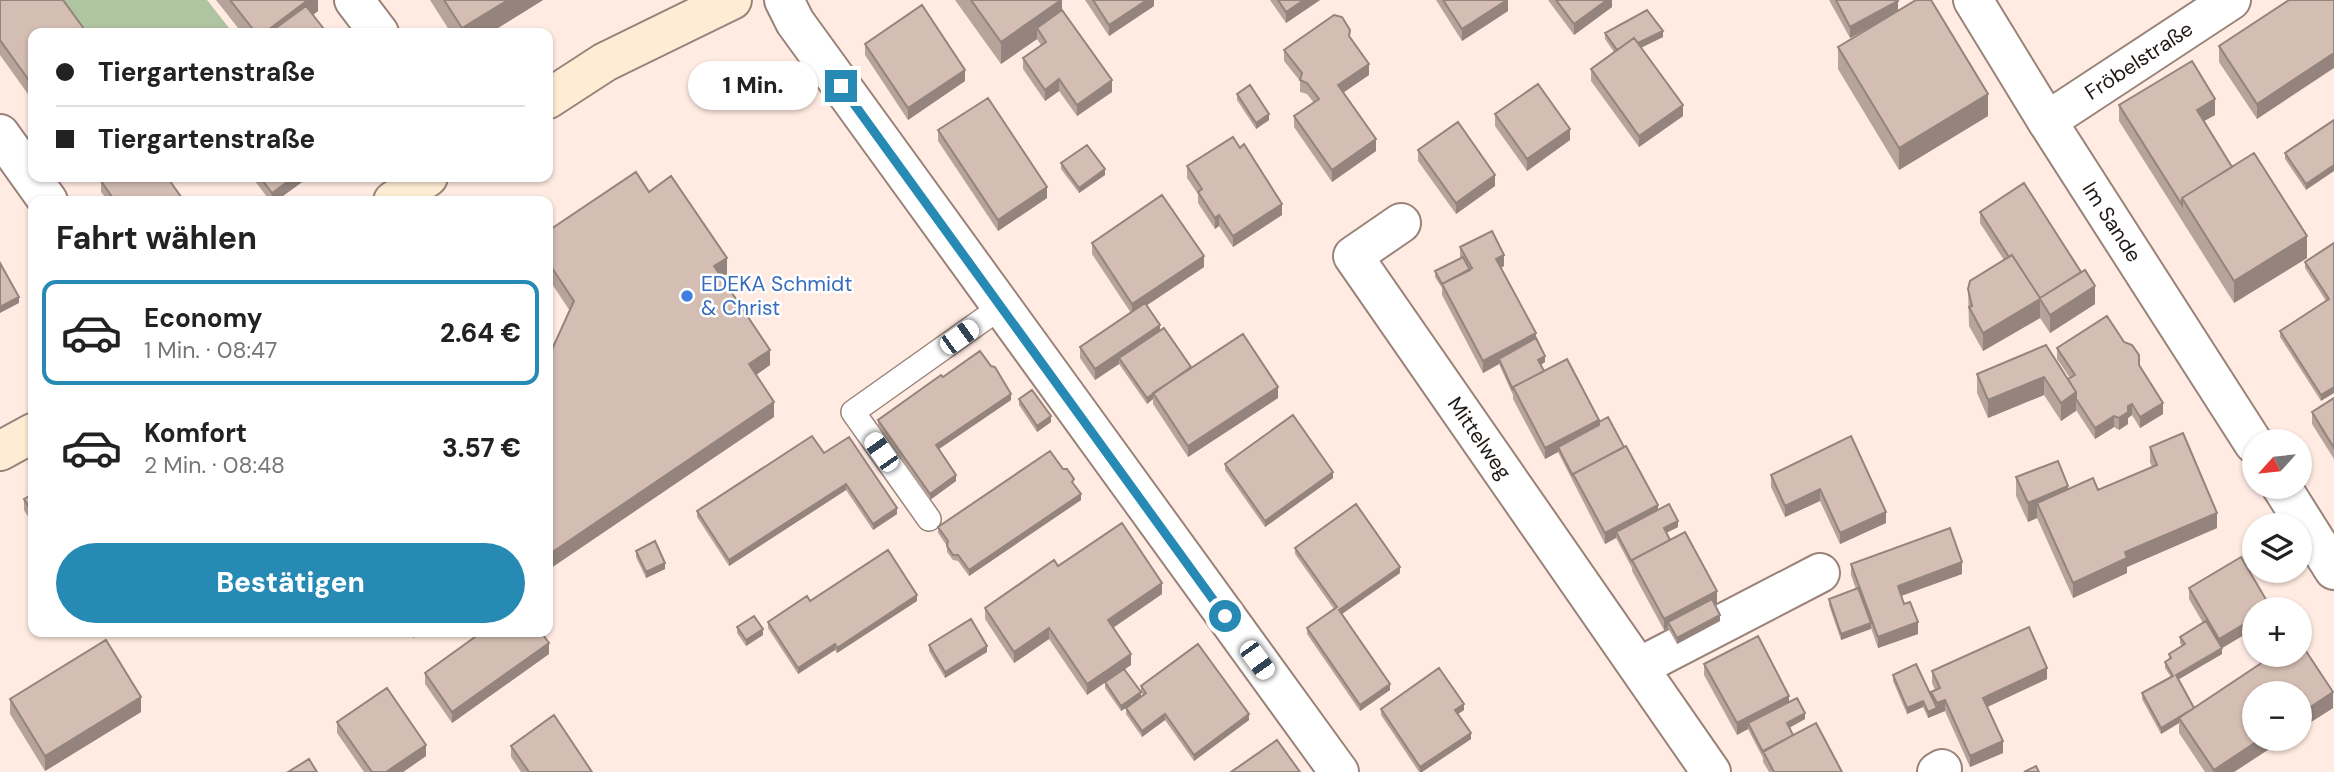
<!DOCTYPE html>
<html lang="de">
<meta charset="utf-8">
<style>
:root{--surface:#fff;--page:#f6f6f6;--text:#222;--muted:#767676;--line:#e0e0e0;--accent:#278ab4}
body{margin:0;font-family:"DM Sans",sans-serif;background:var(--page);color:var(--text);height:100vh;display:flex;flex-direction:column;font-size:26px;white-space:nowrap}
*{box-sizing:border-box;margin:0}
p{font-size:23px;color:var(--muted)}
.icon{flex:none;width:38px;height:38px;fill:none;stroke:currentColor;stroke-width:2;stroke-linecap:round;stroke-linejoin:round}
.map{position:relative;flex:1;overflow:hidden}
.side{position:absolute;left:28px;top:196px;width:525px;height:441px;display:flex;flex-direction:column;background:var(--surface);border-radius:14px;box-shadow:0 2px 5px #0004}
.side>*{flex:none}
.top-card{position:absolute;left:28px;top:28px;width:525px;height:154px;border-radius:14px;box-shadow:0 2px 5px #0004;display:grid;align-content:center;height:154px;padding:0 28px;background:var(--surface)}
.needle{width:46px;rotate:243deg}
.buttons{position:absolute;left:2242px;top:429px;display:grid;gap:14px}
.buttons a{display:grid;place-items:center;width:70px;height:70px;border-radius:50%;background:var(--surface);box-shadow:0 2px 5px #0004;font-size:35px}
.end{position:absolute;width:32px;height:32px;margin:-16px;border:9px solid #278ab4;background:#fff;box-shadow:0 0 0 4px #fff}
.from{border-radius:50%}
.bubble{position:absolute;height:49px;border-radius:24px;background:var(--surface);box-shadow:0 2px 5px #0004;font-size:23px;font-weight:800;line-height:49px;text-align:center}
.car{position:absolute;width:21px;height:42px;margin:-21px -10px;border-radius:9px;box-shadow:0 0 5px 2px #0007;background:linear-gradient(#fff 24%,#345 0 40%,#fff 0 76%,#345 0 86%,#fff 0)}
.top-card b{display:flex;align-items:center;gap:24px;height:66px;font-size:26px}
.top-card b+b{border-top:2px solid var(--line)}
.top-card i{width:18px;height:18px;background:var(--text)}
ul{padding:0;list-style:none}
li{display:flex;align-items:center;gap:21px;height:105px;margin:0 14px 10px;padding:0 14px;border:4px solid transparent;border-radius:14px}
li div{flex:1}
li b{display:block;font-size:26px}
li em{font-style:normal;font-weight:800}
li.selected{border-color:var(--accent)}
li>.icon{width:63px;height:63px;stroke-width:1.5}
h2{padding:0 28px;font-size:32px;line-height:84px}
.cta{display:flex;gap:14px;margin-top:auto;padding:14px 28px}
.cta a{flex:1;height:80px;border-radius:42px;background:var(--accent);color:#fff;font-size:28px;font-weight:800;line-height:80px;text-align:center}
.map>svg:first-child{display:block}
.green{fill:#afc4a0}
.lines{fill:none;stroke-linecap:round;stroke-linejoin:round}
.service-casing{stroke:#998379;stroke-width:26}
.minor-casing{stroke:#998379;stroke-width:42}
.secondary-casing{stroke:#998379;stroke-width:42}
.service{stroke:#fff;stroke-width:23}
.minor{stroke:#fff;stroke-width:38}
.secondary{stroke:#feedd4;stroke-width:38}
.wall{fill:#b6a399}
.shaded-wall{fill:#94847d}
.building{fill:#d4bdb2;stroke:#94847d;stroke-width:2}
.route{stroke:#278ab4;stroke-width:9}
.shop-dot{fill:#3f7fe0;stroke:#fff;stroke-width:2.5}
.labels{text-anchor:middle;stroke-width:5;stroke-linejoin:round;paint-order:stroke}
.street-label{font-size:21px;fill:#201814;stroke:#fff}
.shop-label{font-size:21px;fill:#366cbe;stroke:#fff;text-anchor:start}
</style>
<div class="map">
<svg width="2334" height="772" viewBox="0 0 2334 772">
<rect width="100%" height="100%" fill="#ffebe2"/>
<path class="green" d="M59,0H207L233,33H84Z"/>
<g class="lines">
<defs>
<path id="service" d="M929,519L853,412L1001,307"/>
<g id="minor">
<path d="M354,0L379,33"/>
<path d="M784,0L795,22L1339,772"/>
<path id="s1" d="M1973,0L2047,121L2254,444"/>
<path id="s2" d="M2047,121L2231,0"/>
<path d="M0,134L48,201"/>
<path id="s3" d="M1401,223L1353,256L1711,772"/>
<path d="M2281,486L2334,570"/>
<path d="M1639,667L1820,573"/>
<path d="M1937,772L1942,769"/>
</g>
<path id="secondary" d="M548,99L605,62L732,0
M393,201L428,177
M0,451L33,433"/>
</defs>
<use href="#service" class="service-casing"/>
<use href="#minor" class="minor-casing"/>
<use href="#secondary" class="secondary-casing"/>
<use href="#service" class="service"/>
<use href="#minor" class="minor"/>
<use href="#secondary" class="secondary"/>
</g>
<path class="wall" d="M0,0L33,33V101L0,55Z
M216,0H318V11L313,15L327,33H242Z
M430,0H543L490,33H451Z
M955,0H1062V10L1112,92L1077,116L1059,91L1045,101L1023,69V58L1041,45L1037,39L1001,64Z
M1085,0H1154V6L1109,36Z
M1270,0H1320L1286,23Z
M1436,0H1508V11L1462,41Z
M1548,0H1612V7L1574,35Z
M1829,0H1897L1898,11L1988,116L1899,170L1838,69V47L1879,22L1850,38Z
M2289,0L2257,119L2219,62V46Z
M1605,33L1663,37L1641,48L1683,116L1639,147L1591,81V69L1614,52L1605,39Z
M1350,37L1369,75L1343,93L1376,151L1332,182L1294,127V116L1314,103L1307,94L1300,92V81L1284,61V50Z
M865,44L965,81L908,120L865,55Z
M1237,94L1269,120L1256,129L1237,100Z
M2119,105L2215,115L2204,121L2232,167L2307,258L2234,303L2119,121Z
M1495,114L1570,140L1527,171L1495,126Z
M2334,120L2306,190L2285,159V153Z
M938,130L1047,198L998,231L938,141Z
M1418,150L1495,186L1456,214L1418,161Z
M1061,163L1105,175L1079,193L1061,169Z
M1187,166L1282,215L1233,247L1219,226L1215,229L1198,203V194L1187,178Z
M252,177H309L276,201H270Z
M101,181L184,201H108L101,192Z
M649,192L727,274L722,277L770,365L756,375L774,417L548,570V357L549,356L570,311L548,278V231Z
M1980,212L2095,304L2050,333L2040,318L1983,351L1969,326L1968,289L2004,260L1980,223Z
M1092,243L1204,267L1146,306L1160,331L1191,369L1278,398L1188,457L1153,404V399L1147,404L1119,364L1095,380L1080,358V347L1131,313L1092,254Z
M2334,243L2321,401L2280,337V331L2326,301L2305,268V262Z
M1460,247L1504,266L1501,268L1536,338L1545,362L1541,365L1544,371L1599,422L1658,510L1678,527L1666,533L1670,540L1717,603L1715,604L1720,621L1677,644L1668,628L1664,630L1632,571V568L1616,538L1605,544L1558,452L1545,459L1513,399V395L1499,364L1483,373L1442,295V288L1435,277V271L1460,258Z
M2046,345L2068,379L2070,378L2057,359V348L2139,366L2163,414L2140,428L2132,415L2128,418V424L2119,430L2114,427L2095,439L2076,410L2061,421L2044,395L1988,418L1977,393V374Z
M943,377L1011,400L939,449L956,481L930,500L878,426V420Z
M2334,398V459L2312,424V412Z
M1019,399L1051,422L1037,432L1019,405Z
M1851,436L1886,523L1840,544L1820,501L1785,517L1771,487V475Z
M2150,447L2217,528L2127,567V573L2073,598L2037,518L2028,522L2016,496V477L2068,489L2098,490L2152,467L2150,462Z
M824,453L897,514L873,530L846,490L729,566L697,517V511Z
M1225,464L1333,478L1265,527L1225,470Z
M1074,485L1081,500L969,576L958,561L953,560L947,552V546L938,533V527Z
M33,494V525L24,510V499Z
M1295,548L1400,573L1342,614L1390,690L1360,711L1307,634V628L1334,609L1295,554Z
M636,551L665,569L646,578L636,557Z
M2241,557L2271,609H2254V629L2222,648V654L2178,679L2194,708L2275,654H2300V642L2333,692V708L2300,729V693H2254V738H2286L2234,772H2205L2179,733V723L2161,734L2142,699V693L2171,677L2165,668V662L2169,660V654L2182,646L2180,643V637L2203,623L2189,599V588Z
M1851,564L1962,574L1901,596L1918,634L1878,648L1871,628L1841,640L1829,605V599L1856,589L1851,575Z
M1058,566L1162,594L1113,628L1131,665L1125,669L1141,697L1143,695L1141,692V686L1249,720L1194,761L1165,720L1142,737L1126,714V708L1121,711L1105,688V682L1087,695L1049,639L1014,663L985,619V608Z
M810,601H917L837,653L835,650L798,674L768,628V622Z
M737,627L763,635L746,646L737,633Z
M929,645L987,652L945,678L929,651Z
M549,654L452,723L425,684V673Z
M1704,664L1805,719L1789,728L1793,735L1842,772H1769L1763,762V758L1748,729L1737,735L1704,675Z
M1932,671L2047,679L1987,707L2003,753L1970,767L1945,711L1928,718L1923,707L1907,714L1893,681V675L1931,696V692L1935,690L1932,683Z
M10,699L141,712L45,771L10,714Z
M1381,709L1464,710L1458,714L1471,739L1422,772H1419L1381,715Z
M337,722L426,756L403,772H364L337,733Z
M511,746L592,772H521L511,757Z"/>
<path class="shaded-wall" d="M308,0H318V11L289,33H264Z
M508,0H543L490,33H462V28Z
M1061,0H1062V21L1037,28V39L1001,64V42Z
M1147,0H1154V6L1109,36V25Z
M1304,0H1320L1286,23V12Z
M1508,0V11L1462,41V29Z
M1607,0H1612V7L1574,35V24Z
M1898,1V12L1850,38V27Z
M1663,31V37L1636,50V44Z
M2334,53V68L2257,119V104Z
M1369,64V75L1338,96V85Z
M965,70V81L908,120V108Z
M1059,79V91L1045,101V90Z
M1112,80V92L1077,116V105Z
M1988,94V116L1899,170V148Z
M2215,99V115L2197,125V110Z
M1683,105V116L1639,147V136Z
M1269,114V120L1256,129V123Z
M1570,129V140L1527,171V159Z
M1376,139V151L1332,182V170Z
M2334,165V171L2306,190V184Z
M1105,169V175L1079,193V188Z
M1495,175V186L1456,214V203Z
M294,177H309L276,201H272V193Z
M1047,187V198L998,231V220Z
M1282,204V215L1233,247V236Z
M1219,215V226L1215,229V218Z
M2307,236V258L2234,303V281Z
M1504,255V266L1496,270V259Z
M1204,256V267L1132,315V304Z
M727,258V274L714,282V266Z
M2095,286V304L2050,333V315Z
M19,297V303L0,313V307Z
M2040,299V318L1983,351V333Z
M1160,325V337L1119,358V364L1095,380V369Z
M1536,333V344L1499,359V364L1483,373V361Z
M770,350V365L749,380V364Z
M1545,356V362L1538,366V360Z
M1191,367V372L1153,393V399L1147,404V398Z
M2044,377V395L1988,418V400Z
M1278,387V398L1188,457V446Z
M2334,387V393L2321,401V395Z
M2076,392V411L2061,421V403Z
M1011,394V400L936,451V445Z
M774,402V417L548,570V555Z
M2163,403V414L2140,428V417Z
M2132,404V415L2128,418V424L2119,430V418L2128,406Z
M1051,416V422L1037,432V426Z
M2114,416V427L2095,439V428Z
M1599,420V431L1558,447V452L1545,459V448Z
M1333,472V478L1265,527V521Z
M956,475V481L930,500V494Z
M846,484V490L729,566V560Z
M2068,486V505L2037,503V518L2028,522V503Z
M1820,489V501L1785,517V506Z
M1081,494V500L969,576V570Z
M1658,505V516L1616,532V538L1605,544V533Z
M897,508V514L873,530V524Z
M1886,512V523L1840,544V533Z
M2217,513V528L2127,567V573L2073,598V583L2125,552Z
M1678,521V527L1664,534V528Z
M1962,562V574L1898,597V586Z
M665,563V569L646,578V572Z
M1400,567V573L1339,616V610Z
M1162,583V594L1108,631V620Z
M1717,591V603L1671,627L1668,622V628L1664,630V619Z
M917,595V601L837,653V648Z
M1720,615V621L1677,644V638Z
M2254,618V629L2222,648V654L2176,681V675L2219,649V639Z
M1918,622V634L1878,648V637Z
M1871,623V629L1841,640V634Z
M1049,628V639L1014,663V652Z
M763,629V635L746,646V640Z
M413,632H422L413,638Z
M549,643V654L452,723V712Z
M835,644V650L798,674V668Z
M987,646V652L945,678V672Z
M1131,654V665L1087,695V684Z
M2047,668V679L1983,709V698Z
M1390,684V690L1360,711V705Z
M1141,692V698L1121,711V706Z
M2333,692V708L2300,729V714Z
M1789,696V707L1748,723V729L1737,735V723Z
M141,697V712L45,771V756Z
M1945,700V711L1928,718V712L1937,708V703Z
M1923,701V707L1907,714V708Z
M1464,704V710L1455,716V710Z
M1805,713V719L1787,729V723Z
M1165,714V720L1142,737V731Z
M1249,714V720L1194,761V755Z
M2179,718V723L2161,734V728Z
M1471,733V739L1422,772H1420V767Z
M2262,738H2286L2234,772H2214V770Z
M2003,741V753L1970,767V756Z
M426,745V756L403,772H386Z"/>
<path class="building" d="M0,0H63L87,33H33V86L0,40Z
M230,0H308L264,33H256Z
M444,0H508L462,28Z
M971,0H1061L1001,42Z
M1093,0H1147L1109,25Z
M1278,0H1304L1286,12Z
M1443,0H1507L1462,29Z
M1556,0H1607L1574,24Z
M1836,0H1897L1898,1L1850,27Z
M1916,0H1931L1988,94L1899,148L1838,47Z
M2289,0H2334V53L2257,104L2219,46Z
M922,5L965,70L908,108L865,44Z
M306,6L327,33H269Z
M1062,10L1112,80L1077,105L1059,79L1045,90L1023,58L1046,42L1037,28Z
M1647,10L1663,31L1638,43L1634,38L1617,50L1605,33Z
M1334,15L1342,17L1350,30L1349,36L1369,64L1338,85L1376,139L1332,170L1294,116L1319,99L1307,83L1300,80L1302,73L1284,50Z
M1634,38L1683,105L1639,136L1591,69Z
M2192,61L2215,99L2197,110L2232,167L2182,198V205L2119,105Z
M1538,84L1570,129L1527,159L1495,114Z
M1250,85L1269,114L1256,123L1237,94Z
M988,98L1047,187L998,220L938,130Z
M2334,120V165L2306,184L2285,153Z
M1458,122L1495,175L1456,203L1418,150Z
M1233,137L1240,148L1244,144L1282,204L1233,236L1219,215L1215,218L1198,192L1202,189L1187,166Z
M1087,145L1105,169L1079,188L1061,163Z
M2254,153L2307,236L2234,281L2182,198Z
M636,172L649,192L671,176L727,258L714,266L770,350L749,364L774,402L548,555V357L549,356L574,301L548,262V231Z
M107,177H167L184,201H115L101,181Z
M260,177H294L272,193Z
M2024,183L2081,272L2040,298L2012,255L2009,257L1980,212Z
M1162,195L1204,256L1132,304L1092,243Z
M1492,231L1504,255L1496,259L1536,333L1483,361L1442,284L1472,268L1460,247Z
M2334,243V387L2321,395L2280,331L2329,299L2305,262Z
M2012,255L2040,298L2085,270L2095,286L2050,315L2040,299L1983,333L1969,307L1972,306L1968,289L1970,281Z
M1463,257L1470,270L1442,284L1435,271Z
M0,263L19,297L0,307Z
M1145,303L1160,325L1095,369L1080,347Z
M2107,316L2124,342L2132,345L2139,355V365L2163,403L2140,417L2132,404L2128,406V412L2119,418L2114,416L2095,428L2076,399V392L2068,379L2075,375L2057,348Z
M1164,328L1191,367L1147,398L1119,358Z
M1243,334L1278,387L1188,446L1153,393Z
M1536,338L1545,356L1538,360L1544,371L1513,387V390L1499,359Z
M2046,345L2076,392L2061,403L2044,377L1988,400L1977,374Z
M980,351L991,366L995,367L1011,394L936,445L956,475L930,494L878,420L941,375L943,377Z
M1567,359L1599,420L1545,448L1513,387Z
M1032,390L1051,416L1037,426L1019,399Z
M2334,398V448L2312,412Z
M1293,415L1333,472L1265,521L1225,464Z
M1608,417L1624,447L1573,474V476L1558,447L1599,425V422Z
M2183,433L2217,513L2125,552L2127,558L2073,583L2037,503L2093,478L2098,490L2157,465L2150,447Z
M812,436L824,453L849,437L897,508L873,524L846,484L729,560L697,511Z
M1851,436L1886,512L1840,533L1820,489L1785,506L1771,475Z
M1626,446L1658,505L1605,533L1573,474Z
M1050,451L1063,469H1067L1074,479L1072,482L1081,494L969,570L958,555H953L947,546L948,541L938,527Z
M2058,461L2068,486L2028,503L2016,477Z
M33,494V514L24,499Z
M1356,504L1400,567L1339,610L1390,684L1360,705L1307,628L1337,607L1295,548Z
M1669,504L1678,521L1664,528L1670,540L1632,560V562L1616,532Z
M1122,523L1162,583L1108,620L1131,654L1087,684L1049,628L1014,652L985,608L1054,560L1058,566Z
M1950,528L1962,562L1898,586L1904,604L1910,602L1918,622L1878,637L1851,564Z
M1685,532L1717,591L1664,619L1632,560Z
M655,541L665,563L646,572L636,551Z
M888,550L917,595L837,648L835,644L798,668L768,622L807,596L810,601Z
M2241,557L2271,608L2269,609H2254V618L2219,639L2189,588Z
M1858,588L1871,623L1841,634L1829,599Z
M1712,599L1720,615L1677,638L1668,622Z
M754,616L763,629L746,640L737,627Z
M971,619L987,646L945,672L929,645Z
M2206,621L2222,648L2176,675L2194,708L2161,728L2142,693L2173,676L2165,662L2171,658L2169,654L2185,644L2180,637Z
M2029,627L2047,668L1983,698L2003,741L1970,756L1945,700L1937,703L1931,692L1940,688L1932,671Z
M482,632H541L549,643L452,712L425,673Z
M1758,636L1789,696L1737,723L1704,664Z
M106,640L141,697L45,756L10,699Z
M2300,642L2333,692L2300,714V693H2254V738H2262L2214,770L2179,718L2275,654H2300Z
M1198,644L1249,714L1194,755L1165,714L1142,731L1126,708L1146,693L1141,686Z
M1916,664L1937,708L1928,712L1923,701L1907,708L1893,675Z
M1439,668L1464,704L1455,710L1471,733L1420,767L1381,709Z
M1124,669L1141,692L1121,706L1105,682Z
M387,688L426,745L386,772H372L337,722Z
M1797,698L1805,713L1787,723L1793,735L1763,752L1748,723Z
M554,715L592,772H529L511,746Z
M1816,723L1842,772H1774L1763,751Z
M1277,740L1300,772H1231Z
M309,759L317,772H288Z
M2036,766L2039,772H2024Z"/>
<g class="lines">
<path class="route" d="M841,86L1225,616"/>
</g>
<circle class="shop-dot" cx="687" cy="296" r="7"/>
<g class="labels">
<g class="street-label">
<text dy="7" stroke="none"><textPath href="#s2" startOffset="110">Fröbelstraße</textPath></text>
<text dy="7" stroke="none"><textPath href="#s1" startOffset="262">Im Sande</textPath></text>
<text dy="7" stroke="none"><textPath href="#s3" startOffset="280">Mittelweg</textPath></text>
</g>
<g class="shop-label">
<text x="701" y="291">EDEKA Schmidt<tspan x="701" dy="24">&amp; Christ</tspan></text>
</g>
</g>
</svg>
<div class="buttons">
<a><svg class="needle" viewBox="-14 -14 28 28"><path d="M0-13l5 13h-10z" fill="#e53935"/><path d="M0 13l5-13h-10z" fill="#767676"/></svg></a>
<a><svg class="icon" aria-label="layers" viewBox="0 0 24 24"><path d="M12 4l9 5-9 5-9-5zM3 14l9 5 9-5"/></svg></a>
<a>+</a>
<a>−</a>
</div>
<i class="end from" style="left:1225px;top:616px"></i>
<i class="end" style="left:841px;top:86px"></i>
<div class="bubble" style="left:688px;top:61px;width:130px">1 Min.</div>
<i class="car" style="left:959px;top:337px;rotate:54deg"></i>
<i class="car" style="left:881px;top:452px;rotate:325deg"></i>
<i class="car" style="left:1257px;top:660px;rotate:144deg"></i>
<div class="top-card">
<b><i class="from"></i>Tiergartenstraße</b>
<b><i></i>Tiergartenstraße</b>
</div>
<section class="side">
<h2>Fahrt wählen</h2>
<ul>
<li class="selected"><svg class="icon" aria-label="car" viewBox="0 0 24 24"><path d="M5 17H2v-5l4-1 3-4h7l3 4 3 1v5h-3M9 17h6M6 11h13"/><circle cx="7" cy="17" r="2"/><circle cx="17" cy="17" r="2"/></svg><div><b>Economy</b><p>1 Min. · 08:47</p></div><em>2.64 €</em></li>
<li><svg class="icon" aria-label="car" viewBox="0 0 24 24"><path d="M5 17H2v-5l4-1 3-4h7l3 4 3 1v5h-3M9 17h6M6 11h13"/><circle cx="7" cy="17" r="2"/><circle cx="17" cy="17" r="2"/></svg><div><b>Komfort</b><p>2 Min. · 08:48</p></div><em>3.57 €</em></li>
</ul>
<div class="cta"><a>Bestätigen</a></div>
</section>
</div>
